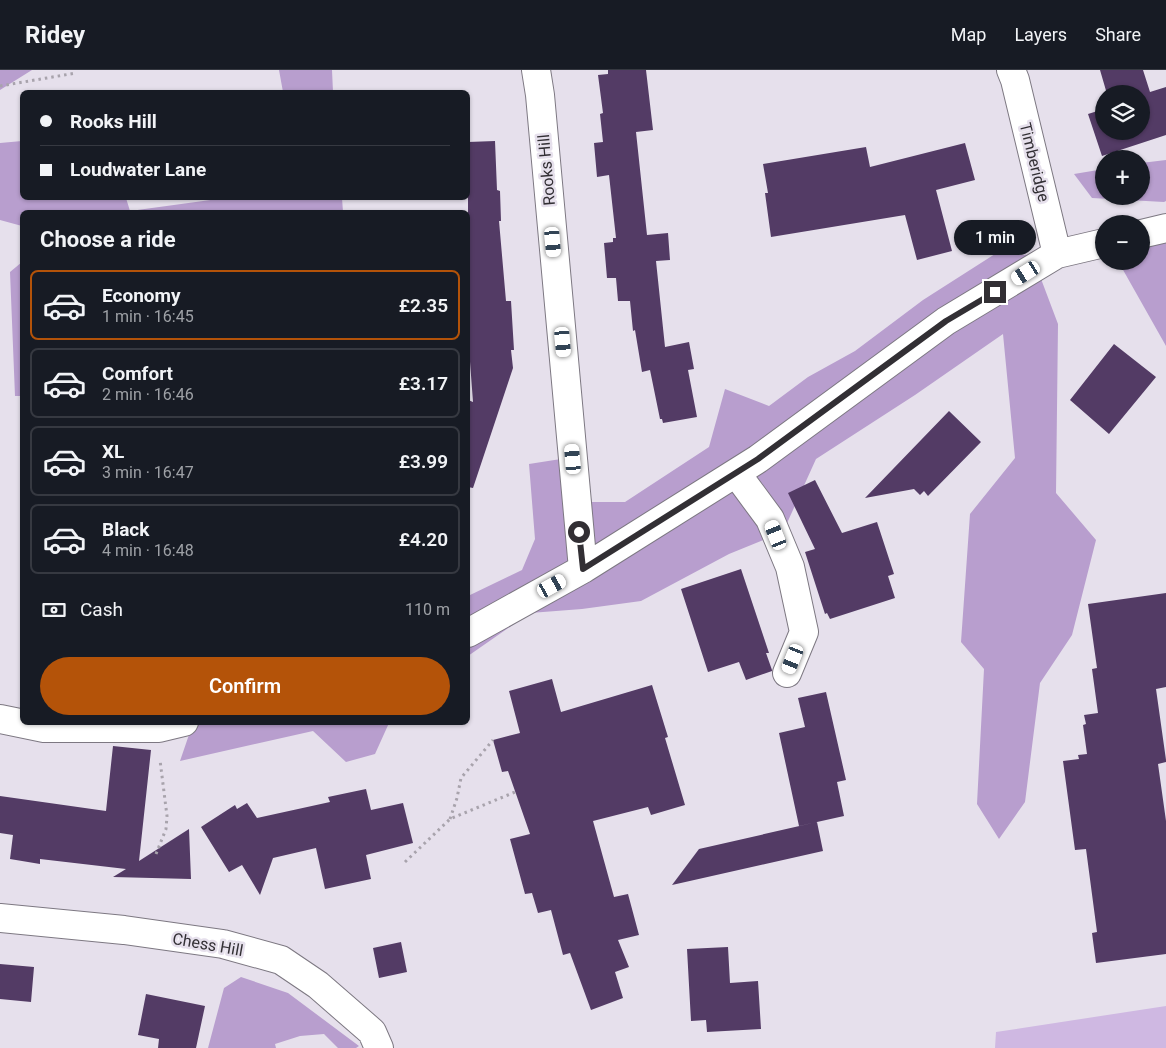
<!DOCTYPE html>
<meta charset="utf-8">
<style>
:root{--surface:#171b24;--page:#242831;--text:#f1f3f6;--muted:#9ea1a6;--line:#363941;--accent:#b45309}
body{margin:0;font-family:Roboto,sans-serif;background:var(--page);color:var(--text);height:100vh;display:flex;flex-direction:column;font-size:19px;white-space:nowrap}
*{box-sizing:border-box;margin:0}
p{font-size:16px;color:var(--muted)}
.icon{flex:none;width:28px;height:28px;fill:none;stroke:currentColor;stroke-width:2;stroke-linecap:round;stroke-linejoin:round}
.map{position:relative;flex:1;overflow:hidden}
.side{position:absolute;left:20px;top:140px;width:450px;height:515px;display:flex;flex-direction:column;background:var(--surface);border-radius:8px;box-shadow:0 1px 4px #0004}
.side>*{flex:none}
.hud{position:absolute;left:20px;top:20px;width:450px;height:110px;border-radius:8px;box-shadow:0 1px 4px #0004;display:grid;align-content:center;height:110px;padding:0 20px;background:var(--surface)}
.fabs{position:absolute;left:1095px;top:15px;display:grid;gap:10px}
.fabs a{display:grid;place-items:center;width:55px;height:55px;border-radius:50%;background:var(--surface);box-shadow:0 1px 4px #0004;font-size:25px}
.end{position:absolute;width:22px;height:22px;margin:-11px;border:6px solid #322f34;background:#fff;box-shadow:0 0 0 2px #fff}
.from{border-radius:50%}
.bubble{position:absolute;height:35px;border-radius:18px;background:var(--surface);box-shadow:0 1px 4px #0004;font-size:16px;font-weight:600;line-height:35px;text-align:center}
.car{position:absolute;width:15px;height:30px;margin:-15px -8px;border-radius:6px;box-shadow:0 0 4px 1px #0007;background:linear-gradient(#fff 24%,#345 0 40%,#fff 0 76%,#345 0 86%,#fff 0)}
.hud b{display:flex;align-items:center;gap:18px;height:48px;font-size:19px}
.hud b+b{border-top:1px solid var(--line)}
.hud i{width:12px;height:12px;background:var(--text)}
ul{padding:0;list-style:none}
li{display:flex;align-items:center;gap:15px;height:70px;margin:0 10px 8px;padding:0 10px;border:2px solid var(--line);border-radius:8px}
li div{flex:1}
li b{display:block;font-size:19px}
li em{font-style:normal;font-weight:600}
li.active{border-color:var(--accent)}
li>.icon{width:45px;height:45px;stroke-width:1.5}
h2{padding:0 20px;font-size:22px;line-height:60px}
.pay{display:flex;align-items:center;gap:12px;height:55px;padding:0 20px;font-size:19px}
.pay p{margin-inline-start:auto}
.button{display:flex;gap:10px;margin-top:auto;padding:10px 20px}
.button a{flex:1;height:58px;border-radius:30px;background:var(--accent);color:#fff;font-size:20px;font-weight:600;line-height:58px;text-align:center}
header{display:flex;align-items:center;gap:30px;box-sizing:border-box;height:70px;padding:0 25px;background:var(--surface);border-bottom:1px solid var(--line)}
header strong{font-size:24px}
nav{display:flex;gap:28px;margin-inline-start:auto;font-size:18px}
.map>svg:first-child{display:block}
.green{fill:#cfb8e2}
.forest{fill:#b89ece}
.building{fill:#533b65}
.lines{fill:none;stroke-linecap:round;stroke-linejoin:round}
.minor-casing{stroke:#7d7882;stroke-width:30}
.path{stroke:#a8a3ac;stroke-width:3;stroke-dasharray:2.5 4;stroke-linecap:butt}
.minor{stroke:#fff;stroke-width:28}
.route{stroke:#322f34;stroke-width:6}
.labels{text-anchor:middle;stroke-width:5;stroke-linejoin:round;paint-order:stroke}
.street-label{font-size:16px;fill:#322f34;stroke:#e6e0ec}
</style>
<header>
<strong>Ridey</strong>
<nav><a>Map</a><a>Layers</a><a>Share</a></nav>
</header>
<div class="map">
<svg width="1166" height="978" viewBox="0 0 1166 978">
<rect width="100%" height="100%" fill="#e6e0ec"/>
<path class="green" d="M1166,936V978H995L996,962Z"/>
<path class="forest" d="M0,0H32L0,20Z
M279,0H332L333,22H283Z
M22,71V128H126L130,141L225,128H342L343,142H22V156L0,150V73Z
M1166,90V131L1164,132L1092,128L1074,104L1104,99V126H1141V93Z
M1166,167V276L1118,191H1141V174Z
M995,184L1032,185L1058,254L1056,423L1096,470L1072,565L1040,613L1025,732L999,769L977,734L984,599L961,572L970,444L1015,388L1003,264L915,325L816,389L783,462L729,484L641,531L582,539L530,543L468,586V526L522,500L535,469L529,394L580,386L592,432H625L709,377L725,319L769,336L808,307L855,281L923,230Z
M22,192V326H15L10,202Z
M193,653H389L375,684L346,692L313,661L180,691Z
M241,907L288,923L359,976L356,978H338L324,964L300,966L275,974L276,978H208L224,918Z"/>
<path class="building" d="M608,0H646L653,60L636,62L647,165L668,163L670,190L656,191L665,277L689,272L694,299L688,300L697,347L663,353L662,349H660L650,300L642,302L635,260L633,261L630,231H618L616,208H607L604,173L613,172V168H616L609,105L597,107L594,73L603,72L600,44L603,43L598,5L608,4Z
M1100,0H1143L1150,22L1166,17V65L1102,86L1088,44L1104,39V61H1141V24H1107Z
M495,71L497,120L500,121L501,151H499L506,231H511L514,280H511L513,298L473,418L468,417V330L473,332L468,265V72Z
M965,73L975,110L936,120L952,181L917,190L905,145L771,167L765,123H768L763,94L866,77L870,97Z
M1114,274L1156,307L1109,364L1070,330Z
M949,341L981,372L928,426L924,421L920,425L914,419L865,428Z
M815,410L842,463L877,452L894,504L888,506L895,528L830,549L827,543L825,544L805,482L815,479L788,423Z
M741,499L769,583H766L772,600V601L746,610L739,592L708,602L681,519Z
M1166,523V617L1156,619L1166,690V692L1158,694L1166,751V884L1096,893L1092,863L1097,862L1086,779L1075,780L1063,691L1079,689L1078,685L1087,684L1083,655L1086,654L1084,645L1098,643L1092,599L1097,598L1088,534Z
M552,609L561,642L652,615L668,667L665,668L685,735L651,745L648,737L593,751L614,827L628,824L639,865L618,870L629,897L615,902L623,928L591,940L570,883L563,885L551,840L538,843L532,823L525,824L510,769L530,764L508,701L502,702L493,670L520,663L509,621Z
M826,622L846,710L837,712L844,746L799,756L779,663L805,657L798,628Z
M113,676L151,680L139,791L189,759L191,809L113,807L126,799L40,789V794L10,789L13,765L0,763V726L106,741Z
M366,719L371,740L403,733L413,773L366,785L371,809L325,819L316,778L273,788L260,825L242,795L229,802L201,757L235,735L237,739L247,733L257,748L330,732L328,727Z
M817,752L823,781L672,815L699,779Z
M401,872L407,902L379,908L373,878Z
M728,877L730,913L758,911L761,959L707,962L706,950L691,951L687,879Z
M0,894L34,897L31,932L0,929Z
M146,924L205,936L196,978H158L159,969L138,965Z"/>
<g class="lines">
<defs>
<path id="minor" d="M536,0L540,25L583,499
M1011,0L1015,10L1057,184
M1141,164L1166,158
M736,403L770,449L790,497L804,562L787,603
M468,563L583,499L758,389L946,251L1057,184L1104,173
M0,649L44,658H159L184,652
M0,848L124,860L223,874L281,890L318,915L372,962L379,978"/>
</defs>
<use href="#minor" class="minor-casing"/>
<path class="path" d="M0,16L76,3
M450,749L457,728L461,708L493,670
M156,784L166,759L167,746L160,690
M405,792L450,749L515,722"/>
<use href="#minor" class="minor"/>
</g>
<g class="lines">
<path class="route" d="M579,462L583,499L758,389L946,251L995,222"/>
</g>
<g class="labels">
<g class="street-label">
<text transform="translate(1035 92) rotate(76)" y="6">Timberidge</text>
<text transform="translate(546 100) rotate(-95)" y="6">Rooks Hill</text>
<text transform="translate(208 874) rotate(10)" y="6">Chess Hill</text>
</g>
</g>
</svg>
<div class="fabs">
<a><svg class="icon" aria-label="layers" viewBox="0 0 24 24"><path d="M12 4l9 5-9 5-9-5zM3 14l9 5 9-5"/></svg></a>
<a>+</a>
<a>−</a>
</div>
<i class="end from" style="left:579px;top:462px"></i>
<i class="end" style="left:995px;top:222px"></i>
<div class="bubble" style="left:954px;top:150px;width:82px">1 min</div>
<i class="car" style="left:553px;top:172px;rotate:175deg"></i>
<i class="car" style="left:1026px;top:203px;rotate:238deg"></i>
<i class="car" style="left:563px;top:272px;rotate:175deg"></i>
<i class="car" style="left:573px;top:389px;rotate:355deg"></i>
<i class="car" style="left:776px;top:465px;rotate:338deg"></i>
<i class="car" style="left:552px;top:516px;rotate:61deg"></i>
<i class="car" style="left:793px;top:589px;rotate:202deg"></i>
<div class="hud">
<b><i class="from"></i>Rooks Hill</b>
<b><i></i>Loudwater Lane</b>
</div>
<section class="side">
<h2>Choose a ride</h2>
<ul>
<li class="active"><svg class="icon" aria-label="car" viewBox="0 0 24 24"><path d="M5 17H2v-5l4-1 3-4h7l3 4 3 1v5h-3M9 17h6M6 11h13"/><circle cx="7" cy="17" r="2"/><circle cx="17" cy="17" r="2"/></svg><div><b>Economy</b><p>1 min · 16:45</p></div><em>£2.35</em></li>
<li><svg class="icon" aria-label="car" viewBox="0 0 24 24"><path d="M5 17H2v-5l4-1 3-4h7l3 4 3 1v5h-3M9 17h6M6 11h13"/><circle cx="7" cy="17" r="2"/><circle cx="17" cy="17" r="2"/></svg><div><b>Comfort</b><p>2 min · 16:46</p></div><em>£3.17</em></li>
<li><svg class="icon" aria-label="car" viewBox="0 0 24 24"><path d="M5 17H2v-5l4-1 3-4h7l3 4 3 1v5h-3M9 17h6M6 11h13"/><circle cx="7" cy="17" r="2"/><circle cx="17" cy="17" r="2"/></svg><div><b>XL</b><p>3 min · 16:47</p></div><em>£3.99</em></li>
<li><svg class="icon" aria-label="car" viewBox="0 0 24 24"><path d="M5 17H2v-5l4-1 3-4h7l3 4 3 1v5h-3M9 17h6M6 11h13"/><circle cx="7" cy="17" r="2"/><circle cx="17" cy="17" r="2"/></svg><div><b>Black</b><p>4 min · 16:48</p></div><em>£4.20</em></li>
</ul>
<div class="pay"><svg class="icon" aria-label="cash" viewBox="0 0 24 24"><path d="M3 7h18v10H3z"/><circle cx="12" cy="12" r="2"/></svg>Cash<p>110 m</p></div>
<div class="button"><a>Confirm</a></div>
</section>
</div>
